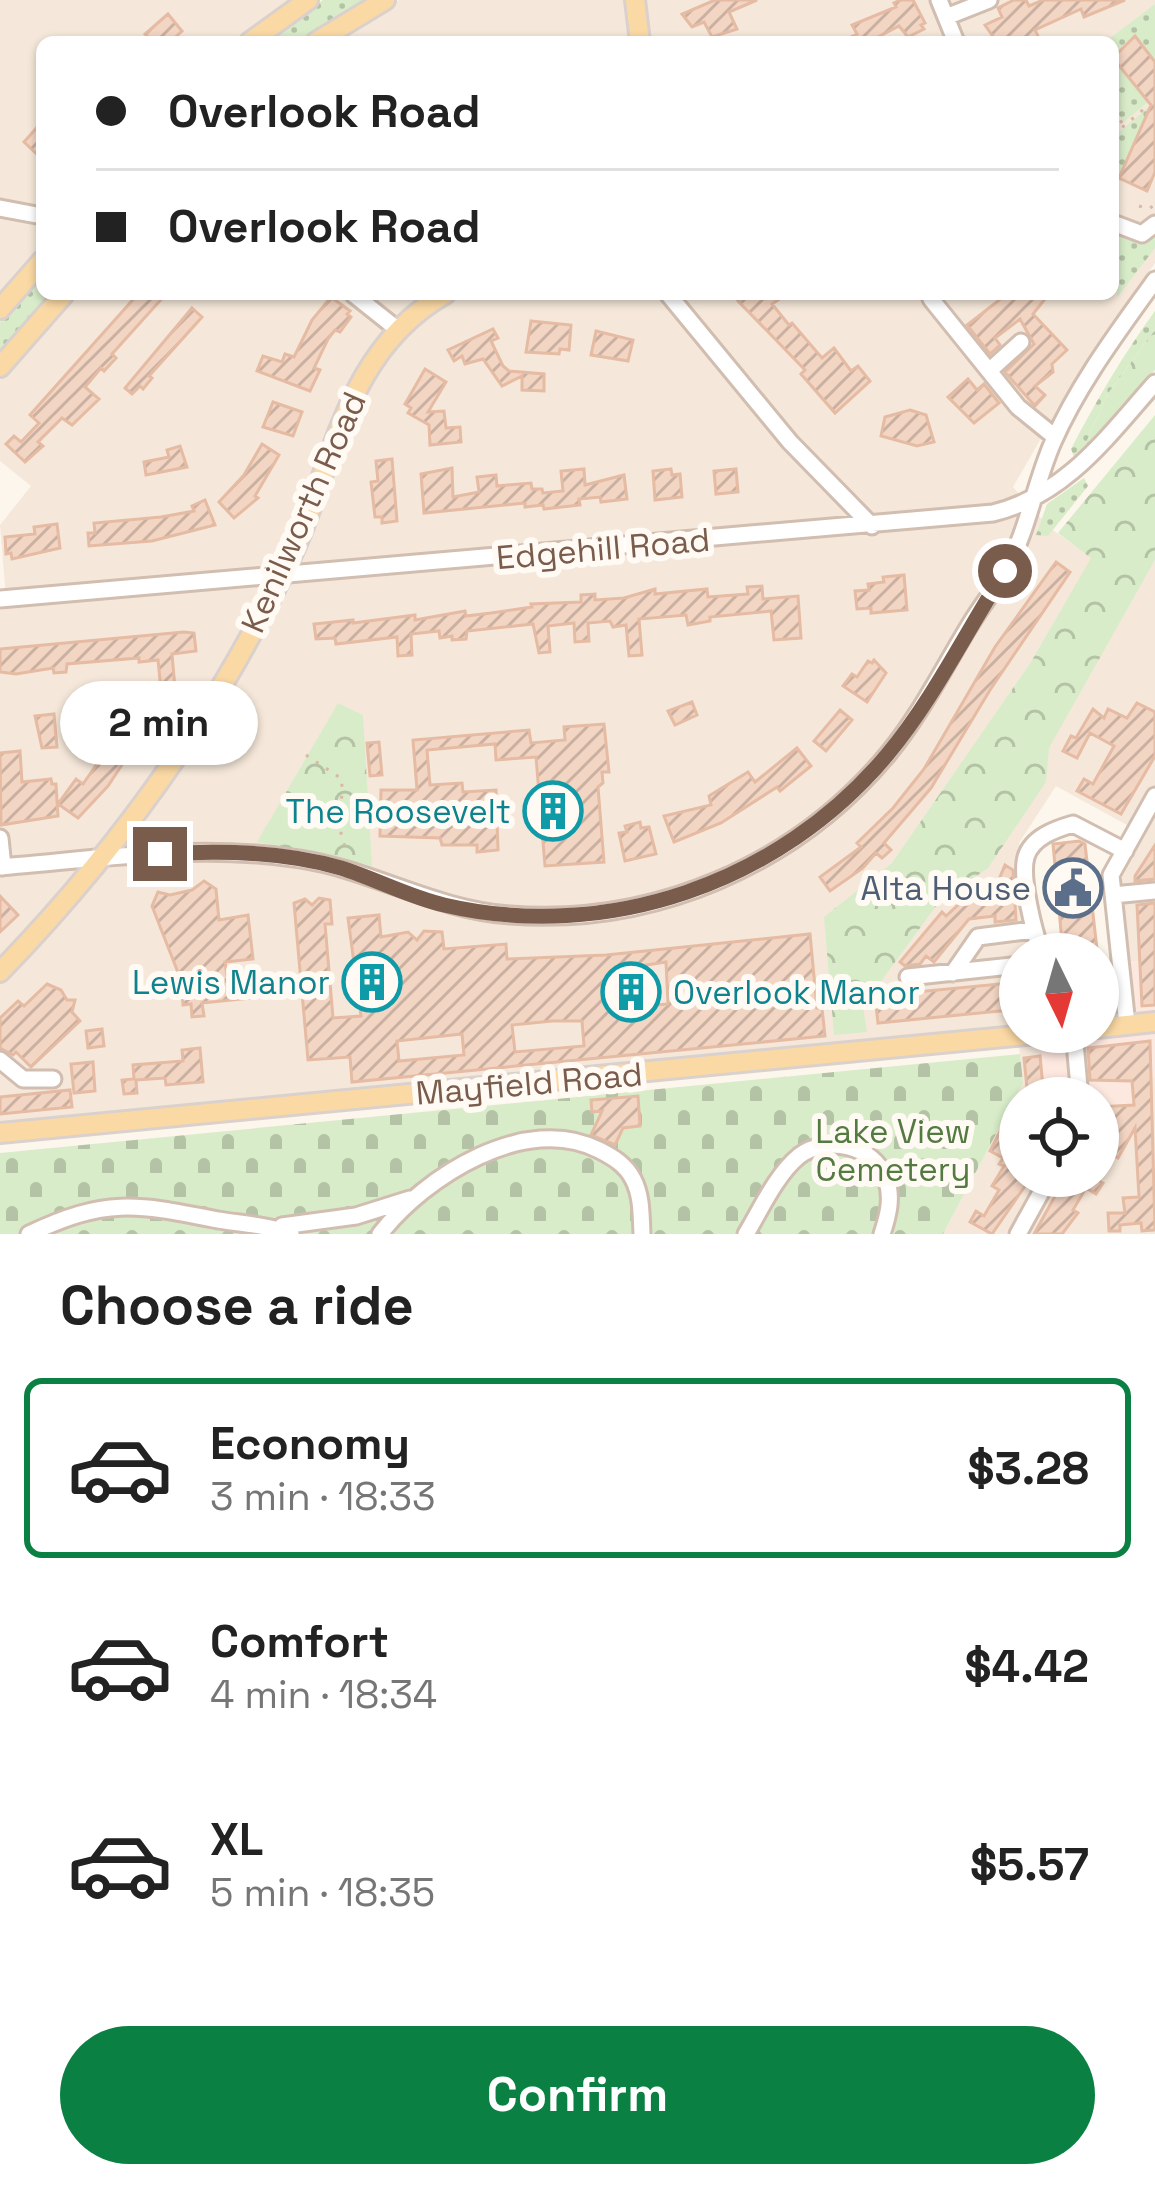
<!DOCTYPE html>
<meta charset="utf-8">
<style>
:root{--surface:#fff;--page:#f2f2f2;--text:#222;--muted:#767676;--line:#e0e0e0;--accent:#0b8043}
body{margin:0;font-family:"Space Grotesk",sans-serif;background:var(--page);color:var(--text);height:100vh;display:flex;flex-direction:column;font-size:45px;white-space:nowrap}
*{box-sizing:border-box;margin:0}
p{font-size:39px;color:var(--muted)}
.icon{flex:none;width:66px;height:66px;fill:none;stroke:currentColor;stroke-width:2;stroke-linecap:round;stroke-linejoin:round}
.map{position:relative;height:1234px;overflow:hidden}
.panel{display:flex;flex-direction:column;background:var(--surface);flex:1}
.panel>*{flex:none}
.banner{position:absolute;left:36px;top:36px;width:1083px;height:264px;border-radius:18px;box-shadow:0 3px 9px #0004;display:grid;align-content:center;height:264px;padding:0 60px;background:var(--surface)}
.needle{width:78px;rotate:175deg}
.fabs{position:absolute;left:999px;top:933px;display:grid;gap:24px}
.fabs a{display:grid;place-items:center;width:120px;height:120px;border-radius:50%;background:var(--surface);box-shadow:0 3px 9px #0004;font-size:60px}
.end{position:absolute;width:54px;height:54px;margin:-27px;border:15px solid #7a5c4d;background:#fff;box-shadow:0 0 0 6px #fff}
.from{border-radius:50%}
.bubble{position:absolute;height:84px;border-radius:42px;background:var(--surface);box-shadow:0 3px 9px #0004;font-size:39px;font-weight:700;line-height:84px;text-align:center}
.banner b{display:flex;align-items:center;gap:42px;height:114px;font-size:45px}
.banner b+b{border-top:3px solid var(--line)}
.banner i{width:30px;height:30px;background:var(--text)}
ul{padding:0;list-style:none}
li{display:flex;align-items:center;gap:36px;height:180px;margin:0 24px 18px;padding:0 36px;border:6px solid transparent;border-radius:18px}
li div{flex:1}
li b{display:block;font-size:45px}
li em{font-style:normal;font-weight:700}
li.current{border-color:var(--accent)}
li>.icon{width:108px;height:108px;stroke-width:1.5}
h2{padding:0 60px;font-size:54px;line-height:144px}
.action{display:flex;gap:24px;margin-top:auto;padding:24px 60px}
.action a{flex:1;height:138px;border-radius:72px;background:var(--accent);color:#fff;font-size:48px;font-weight:700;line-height:138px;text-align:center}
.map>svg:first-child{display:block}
.residential{fill:#f5e8da}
.commercial{fill:#fde8e0}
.grass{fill:url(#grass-dots)}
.forest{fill:url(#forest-crowns)}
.cemetery{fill:url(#cemetery-stones)}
.building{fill:url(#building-hatch);stroke:#e6bba3;stroke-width:3;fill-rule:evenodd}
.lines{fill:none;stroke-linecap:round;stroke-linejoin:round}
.minor-casing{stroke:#d1beb0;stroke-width:21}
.major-casing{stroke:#dad1cd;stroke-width:24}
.path{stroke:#d9b8a5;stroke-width:3;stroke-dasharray:3 9;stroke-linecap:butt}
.minor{stroke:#fff;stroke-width:15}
.major{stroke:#fbd9a5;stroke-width:18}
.route{stroke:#7a5c4d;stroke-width:15}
.labels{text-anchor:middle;stroke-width:12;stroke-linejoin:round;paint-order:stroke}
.street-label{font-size:33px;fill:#7a5c4d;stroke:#fffaf3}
.culture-label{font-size:33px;fill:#0d838f;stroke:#fffaf3;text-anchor:end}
.service-label{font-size:33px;fill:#4e5e75;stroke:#fffaf3;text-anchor:end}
.park-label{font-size:33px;fill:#537a41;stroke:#fffaf3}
</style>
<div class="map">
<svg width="1155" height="1234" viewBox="0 0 1155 1234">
<defs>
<pattern id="grass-dots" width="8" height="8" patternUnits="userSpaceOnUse" patternTransform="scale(3)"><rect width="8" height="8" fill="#d8ecc9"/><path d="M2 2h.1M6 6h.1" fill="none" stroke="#b4c2a5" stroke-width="1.8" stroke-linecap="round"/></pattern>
<pattern id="forest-crowns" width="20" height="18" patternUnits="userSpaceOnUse" patternTransform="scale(3)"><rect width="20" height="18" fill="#d8ecc9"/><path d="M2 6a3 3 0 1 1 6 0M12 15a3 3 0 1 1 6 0" fill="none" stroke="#b4c2a5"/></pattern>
<pattern id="cemetery-stones" width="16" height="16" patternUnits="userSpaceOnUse" patternTransform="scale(3)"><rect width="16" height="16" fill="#d8ecc9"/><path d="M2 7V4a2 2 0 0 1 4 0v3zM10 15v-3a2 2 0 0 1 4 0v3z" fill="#b4c2a5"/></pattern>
<pattern id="building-hatch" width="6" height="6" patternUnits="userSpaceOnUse" patternTransform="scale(3)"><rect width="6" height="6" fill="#f3d5c3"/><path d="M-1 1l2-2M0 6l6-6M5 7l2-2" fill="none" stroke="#cab0a1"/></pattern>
</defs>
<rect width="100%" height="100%" fill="#fdf6ec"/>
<path class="residential" d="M0,0H293L236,42H42V249L0,297Z
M399,0H1155V263L1083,366L1013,487L1050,528L1135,589L1155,560V960L1129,962L1123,902L1121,879L1145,835L1056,786L1019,843L1032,860L1041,934L1047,954H1020V1027L0,1124V610L5,609V587L0,525L31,486L0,461V380L75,294H1113V42H330Z
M1040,1034L1079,1085L1080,1098H1020V1176H1098V1106L1132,1103L1131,1080L1155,1077V1234H943L1023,1083L1018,1036Z"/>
<path class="commercial" d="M1155,960V1077L1131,1080L1133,1103L1098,1106V1098H1080L1078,1085L1045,1088L1040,1034L1098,1032L1126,1025L1120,963Z"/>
<path class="grass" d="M323,0H371L305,42H262Z
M1155,4V62L1135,37L1113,55V42H1105Z
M1113,58L1148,102L1124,122L1113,108Z
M1151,105L1119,178L1113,183V137Z
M1113,233L1128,240L1155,238V248L1117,298Z
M42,275V294H56L0,357V322Z
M1155,311V330L1107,395L1082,452L1075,460L1071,449C1096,401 1123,355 1155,311Z
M1084,478L1088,486L1048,536L1036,535L1047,504Z"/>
<path class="forest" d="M1155,330V370L1082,452L1107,395Z
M1155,415V560L1049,748L1046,782L988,868L939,902L863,1006L867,1032L834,1035L824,917L892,863L1031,662L1091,558L1058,533Z
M338,703L363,715L372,866L257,842Z"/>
<path class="cemetery" d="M1020,1054L1023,1083L943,1234H0V1153Z"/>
<path class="building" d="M715,0H757L729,12L737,29L712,37L704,22L692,27L682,14Z
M900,0H913L925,23L921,25L924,29L908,37L899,26L878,37L881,42H840L857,34L852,25L896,7L894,3Z
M1014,0H1026L1029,6L1043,0H1125L1084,17L1081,9L1035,30L1038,36L1031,42H1017L1015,38L997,42L985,25L1002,17L998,8Z
M168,14L182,31L170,42H153L145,34Z
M1135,36L1155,62V172L1147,191L1119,178L1151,105L1113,58Z
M42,122V159L24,142Z
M138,294H166L112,354L116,358L104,371L101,368L85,387L99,399L72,425L62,418L38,442L43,446L25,462L6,444L14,436L21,442L39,423L30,415Z
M746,294H787L772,304L789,325L792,323L822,358L834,348L851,371L858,366L870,381L835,413L801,374L805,370L738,301Z
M1007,294H1049L1033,314L1067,350L1052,364L1053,372L1035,386L1045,395L1035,406L1005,372L1034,344L1020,319L995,338L1000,345L990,354L967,325Z
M331,297L350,311L347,314L351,317L340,332L335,330L328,339L314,368L320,370L310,391L257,371L263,356L282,362L285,354L294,357L312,320Z
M192,308L202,317L149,376L152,378L143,389L140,386L132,394L125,388Z
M531,321L571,325L569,350L560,349L559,354L526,352Z
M493,329L498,338L491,341L503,366L509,371L544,374V391L522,390V376L502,386L483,359L465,364L462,356L454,361L448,350Z
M596,331L633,340L628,361L591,355Z
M425,369L446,382L428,412L444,411L446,428L460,427L461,442L430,445L429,425L408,413L411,408L405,404Z
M968,379L977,390L984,384L999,403L974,423L948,397Z
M273,402L302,412L293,436L263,427Z
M910,410L926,415L934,442L917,446L881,436L885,417Z
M262,444L279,455L255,496L258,498L234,518L219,502L244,475Z
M180,446L187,467L146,475L144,462L169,457L167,450Z
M392,459L397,521L382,523V517H375L371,482L378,481L376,461Z
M452,468L453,497L479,492L477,477L496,475L497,486L531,483L532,489H542L543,493L563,491L561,471L584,469L585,485L624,475L627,499L601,502L600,497L579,499L580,505L544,509L543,505L525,507V503L424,513L421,474Z
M671,469L672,475L680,474L682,497L655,500L653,471Z
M736,469L738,492L716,494L714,471Z
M205,500L215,525L152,541L89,546L88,533H95L94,523L161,517L194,511L192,506Z
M57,524L60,548L12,559L11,553L6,554L5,537L35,534L34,527Z
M1056,562L1070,572L990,690L931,788L884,843L891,850L882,858L876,853L863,868L830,891L820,877L861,847L857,843L893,808L924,769L995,647Z
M904,575L907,610L871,613V608L857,609L855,591L869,590L868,584L884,582L883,577Z
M762,586L763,599L798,596L801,638L774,640L771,611L710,617V621L688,625L686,615L639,619L642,655L629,656L626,625L613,627L610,621L588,623L589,641L575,642L574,623L548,626L550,652L539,653L533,624L467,631L466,639L452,640V636L440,638L439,631L411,634L412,655L398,656L397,637L336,644L335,638L316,639L314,624L353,620V623L415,615V620L465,611L466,616L491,613L532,607L531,604L581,602V595L595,594V600L624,598L655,589V594L707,589L708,597L748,594L747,587Z
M184,632L194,633L196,651L172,654L175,688L161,690L158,660L139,662V658L67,664L66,672L54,673L53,668L16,674L0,672V649Z
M874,660L886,673L867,702L843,686L852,674L857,677L868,661L872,663Z
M110,691L111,702L78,705L77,694Z
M141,695L162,704L108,786L78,818L58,804L76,779L83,784L110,745L95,734L107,717L113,721L114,737Z
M692,702L697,715L675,725L668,711Z
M1137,703L1155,712V756L1121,814L1077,791L1084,779L1093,784L1114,746L1090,733L1077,758L1063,751L1071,736L1076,738L1093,709L1104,718L1108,709L1127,718Z
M840,710L852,720L826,751L814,741Z
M54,714L57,747L42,748L35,716Z
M604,724L609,772H602L603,783L598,787L604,862L545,866L536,757L496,760L495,744L427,750L430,785L462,783L463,792L496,790L498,850L477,852V845H442L440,838L380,836L381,790H417L413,740L529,730L531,743L565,740L564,727Z
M379,742L382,775L370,776L367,743Z
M797,748L811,766L780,791L777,787L721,823L674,842L664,816L711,805L709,796L748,772L755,782Z
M20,751L22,782L51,779L52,784H56L58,816L1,825L0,753Z
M640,822L641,828L649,827L656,854L625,861L619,833L627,832L625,826Z
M1079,841L1085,844L1097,949L1063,953L1053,844Z
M1155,845V879L1135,881V876Z
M1005,865L1013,870L1016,920L995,922V916L969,919L934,962L926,956L920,964L905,966L900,962L942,912L946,916L970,894L994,891Z
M204,881L216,889L219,920L248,915L253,959L225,962L229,989L301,982L294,903L305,899L312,905L319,898L330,900L332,924H325L333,1018L361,1016L348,918L379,915L381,937L408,932L417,940L424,931L442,932L444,949L506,944L507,959L606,955L810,934L817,1008H822L825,1036L352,1082L350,1057L308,1060L302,993L202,1003L204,1016L192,1017L191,1004L183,1005L182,993H186L152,906L158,892L170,895L192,890ZM666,962L668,1004L645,1006L640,966ZM552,1021H582L584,1046L515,1052L512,1025ZM462,1034L464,1055L399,1061L397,1041Z
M0,896L18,915L0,932Z
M1155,903V1005L1142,1006L1137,905Z
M1020,982V1009L878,1023L876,1006L870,1001L879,990L885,995Z
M47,984L61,990L67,1000H75L72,1012L80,1021L31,1067L16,1052L13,1055L0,1048V1018L18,1001L24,1006Z
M102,1029L104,1046L88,1048L86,1031Z
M1150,1041L1155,1230L1142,1231L1141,1223L1120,1225V1231H1109L1108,1213H1125L1123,1198L1139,1197L1135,1128L1118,1158L1098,1147V1107L1134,1105L1132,1081L1090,1080L1088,1048Z
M200,1048L203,1082L166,1085L165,1078L136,1080L137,1093L124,1094L122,1080L134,1079L133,1065L183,1061L182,1050Z
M1040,1056L1044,1098H1028L1024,1058Z
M93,1062L95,1091L74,1093L71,1064Z
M70,1090L72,1107L0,1114V1097Z
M638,1096L640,1126L623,1128L615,1145L591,1135L602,1111L592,1112L591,1100Z
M1020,1113V1129L1007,1154L1020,1161V1176H1032L992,1234L970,1222L976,1211L984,1216L999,1190L992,1186L1004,1166L999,1164L1003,1158L990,1151L1009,1114Z
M1066,1176H1090L1103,1183L1096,1194L1086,1188L1073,1210L1078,1213L1062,1234H1034Z"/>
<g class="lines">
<defs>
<path id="minor" d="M939,0L956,42
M946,17L989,0
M0,208L42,216
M1113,223L1142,234L1155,224
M353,294L397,329
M668,294L790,442L872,526
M935,294L931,299L1018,407L1055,437
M989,371L1021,342
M0,599L993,513C1066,495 1107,437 1155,383
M0,838L3,867
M0,867C99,859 200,843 300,859C372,870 435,910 510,915C654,926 796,865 888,754C921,714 944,667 971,623C982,605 996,588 1006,570C1028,530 1035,483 1053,442C1079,383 1118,332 1155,280
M1113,895L1155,891
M1042,954C1034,932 1020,878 1026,857C1032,837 1056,829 1073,824L1125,851
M953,973L978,937L1033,930
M908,977L1020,965
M1127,1025L1111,875L1155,796
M1074,1032L1080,1098
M0,1060L23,1079H53
M282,1226L356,1216L410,1199
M29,1234C107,1197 137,1204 218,1220C243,1224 267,1225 291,1234
M380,1234C424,1177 526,1112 599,1150C613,1157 626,1165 633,1179C642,1196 641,1216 642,1234
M746,1234C761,1209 776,1175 799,1156C827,1135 874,1145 886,1179C893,1197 888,1216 882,1234
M1018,1234L1050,1176"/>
<path id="major" d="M635,0L640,42
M250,42L308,0
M316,42L385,0
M0,309L42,261
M0,367L64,294
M0,972C91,878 172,774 237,660C261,617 285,574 303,529C337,441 356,344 445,294
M1098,1028L1155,1022
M0,1133L1058,1032"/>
</defs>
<use href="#minor" class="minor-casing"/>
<use href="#major" class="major-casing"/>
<path class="path" d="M1113,111L1123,124
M1113,135L1150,104
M1139,206L1149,209L1155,204
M306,755L342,779L341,835L347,853"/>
<use href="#minor" class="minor"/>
<use href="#major" class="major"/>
</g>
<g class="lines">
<path class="route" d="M160,854C220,850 283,851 341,868C376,879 409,897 444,905C607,943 780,883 887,755C933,700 966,632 1005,571"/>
</g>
<defs>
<symbol id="building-ring" viewBox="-11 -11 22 22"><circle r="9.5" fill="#fffaf3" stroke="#0f9aa8" stroke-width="1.5"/><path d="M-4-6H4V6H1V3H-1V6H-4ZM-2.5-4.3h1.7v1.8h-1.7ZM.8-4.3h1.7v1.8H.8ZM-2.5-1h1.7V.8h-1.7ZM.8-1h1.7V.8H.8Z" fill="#0f9aa8"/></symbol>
<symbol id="civic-ring" viewBox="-11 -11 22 22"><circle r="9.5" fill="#fffaf3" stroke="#5c6f8a" stroke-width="1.5"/><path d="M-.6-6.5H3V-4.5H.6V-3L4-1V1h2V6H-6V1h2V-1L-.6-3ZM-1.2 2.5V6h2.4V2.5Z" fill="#5c6f8a"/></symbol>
</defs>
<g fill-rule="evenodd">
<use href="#building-ring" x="520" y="778" width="66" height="66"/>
<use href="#civic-ring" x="1040" y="855" width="66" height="66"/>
<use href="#building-ring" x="339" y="949" width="66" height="66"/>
<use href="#building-ring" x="598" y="959" width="66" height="66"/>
</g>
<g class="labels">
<g class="street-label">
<text transform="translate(303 512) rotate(-66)" y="12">Kenilworth Road</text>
<text transform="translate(603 548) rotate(-5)" y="12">Edgehill Road</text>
<text transform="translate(529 1083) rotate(-5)" y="12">Mayfield Road</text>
</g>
<g class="culture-label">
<text x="511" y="823">The Roosevelt</text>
<text x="330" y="994">Lewis Manor</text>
<text x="673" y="1004" text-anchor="start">Overlook Manor</text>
</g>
<g class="service-label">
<text x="1031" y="900">Alta House</text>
</g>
<g class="park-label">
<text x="893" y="1143">Lake View<tspan x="893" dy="38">Cemetery</tspan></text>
</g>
</g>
</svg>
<div class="fabs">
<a><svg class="needle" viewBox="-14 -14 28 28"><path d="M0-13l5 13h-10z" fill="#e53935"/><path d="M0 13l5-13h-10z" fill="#767676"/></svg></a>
<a><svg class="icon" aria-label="locate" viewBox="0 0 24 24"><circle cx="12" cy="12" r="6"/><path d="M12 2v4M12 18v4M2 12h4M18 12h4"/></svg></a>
</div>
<i class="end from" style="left:1005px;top:571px"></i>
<i class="end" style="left:160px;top:854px"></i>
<div class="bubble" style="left:60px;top:681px;width:198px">2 min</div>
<div class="banner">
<b><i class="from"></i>Overlook Road</b>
<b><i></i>Overlook Road</b>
</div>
</div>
<section class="panel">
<h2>Choose a ride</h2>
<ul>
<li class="current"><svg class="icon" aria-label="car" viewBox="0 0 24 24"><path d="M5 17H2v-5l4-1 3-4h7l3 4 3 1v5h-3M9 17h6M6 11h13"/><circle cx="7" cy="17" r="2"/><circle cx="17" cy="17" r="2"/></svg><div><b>Economy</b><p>3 min · 18:33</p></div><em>$3.28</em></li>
<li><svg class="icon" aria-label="car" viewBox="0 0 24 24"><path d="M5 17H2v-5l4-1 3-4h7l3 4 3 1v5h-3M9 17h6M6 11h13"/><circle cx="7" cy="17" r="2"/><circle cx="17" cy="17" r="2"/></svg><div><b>Comfort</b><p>4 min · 18:34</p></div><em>$4.42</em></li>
<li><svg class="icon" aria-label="car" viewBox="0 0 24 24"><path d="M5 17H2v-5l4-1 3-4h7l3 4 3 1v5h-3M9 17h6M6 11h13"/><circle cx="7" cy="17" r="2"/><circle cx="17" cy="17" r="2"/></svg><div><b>XL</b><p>5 min · 18:35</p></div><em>$5.57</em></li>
</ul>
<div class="action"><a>Confirm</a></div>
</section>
